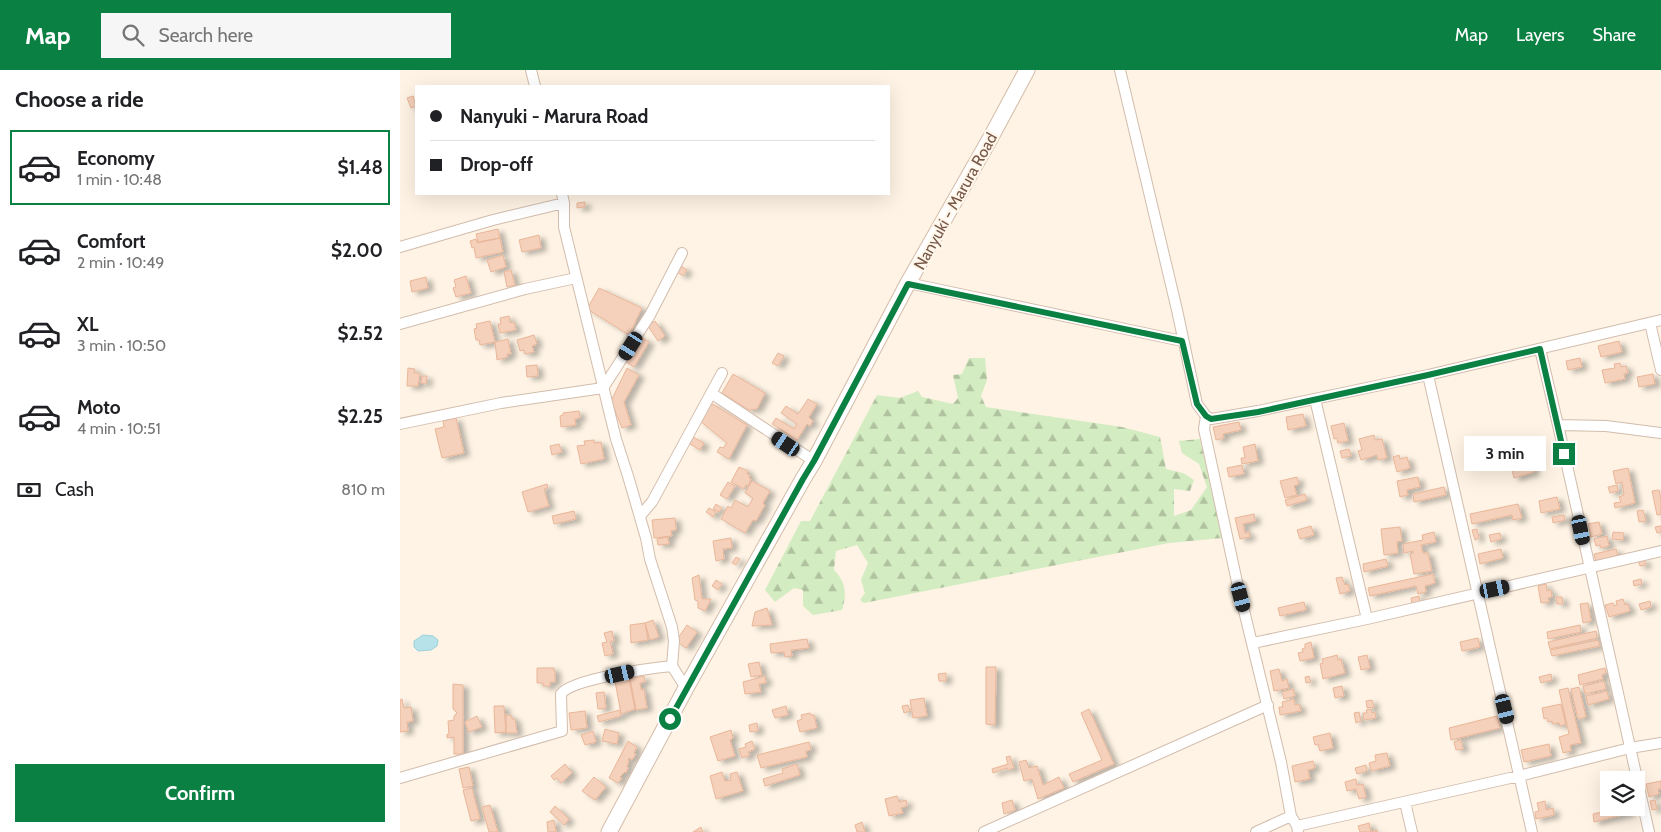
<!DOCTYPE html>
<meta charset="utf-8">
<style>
:root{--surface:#fff;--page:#f6f6f6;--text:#202124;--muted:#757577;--line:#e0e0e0;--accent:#0b8043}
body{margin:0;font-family:Cabin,sans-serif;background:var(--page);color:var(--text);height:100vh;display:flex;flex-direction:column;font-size:19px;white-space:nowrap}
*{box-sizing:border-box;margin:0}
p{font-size:16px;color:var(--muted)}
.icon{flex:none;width:28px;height:28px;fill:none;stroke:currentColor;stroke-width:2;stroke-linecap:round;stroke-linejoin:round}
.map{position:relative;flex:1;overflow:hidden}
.side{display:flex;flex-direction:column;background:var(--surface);width:400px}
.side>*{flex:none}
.guide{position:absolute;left:15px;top:15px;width:475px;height:110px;border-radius:0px;box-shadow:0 5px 20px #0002;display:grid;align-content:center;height:110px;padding:0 15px;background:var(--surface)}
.controls{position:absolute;left:1200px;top:701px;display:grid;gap:10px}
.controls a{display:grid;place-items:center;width:45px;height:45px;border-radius:0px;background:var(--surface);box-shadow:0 5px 20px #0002;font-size:25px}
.end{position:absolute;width:22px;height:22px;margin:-11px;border:6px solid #0b8043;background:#fff;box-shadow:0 0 0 2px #fff}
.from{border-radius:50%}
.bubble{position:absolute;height:35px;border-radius:0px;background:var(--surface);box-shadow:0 5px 20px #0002;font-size:16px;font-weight:800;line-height:35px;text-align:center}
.car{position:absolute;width:15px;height:30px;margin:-15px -8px;border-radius:6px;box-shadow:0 0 4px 1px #0007;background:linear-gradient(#222 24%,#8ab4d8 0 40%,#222 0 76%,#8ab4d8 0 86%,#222 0)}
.guide b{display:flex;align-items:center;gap:18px;height:48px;font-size:19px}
.guide b+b{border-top:1px solid var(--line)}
.guide i{width:12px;height:12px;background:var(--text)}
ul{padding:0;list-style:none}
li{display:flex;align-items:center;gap:15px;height:75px;margin:0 10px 8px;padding:0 5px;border:2px solid transparent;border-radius:0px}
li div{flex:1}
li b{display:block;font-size:19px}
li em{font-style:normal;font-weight:800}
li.on{border-color:var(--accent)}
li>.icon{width:45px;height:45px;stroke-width:1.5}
h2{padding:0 15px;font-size:22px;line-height:60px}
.pay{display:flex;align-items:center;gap:12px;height:55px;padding:0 15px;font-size:19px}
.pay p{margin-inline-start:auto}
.cta{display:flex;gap:10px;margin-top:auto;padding:10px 15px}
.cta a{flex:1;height:58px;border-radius:0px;background:var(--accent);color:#fff;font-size:20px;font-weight:800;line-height:58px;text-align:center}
header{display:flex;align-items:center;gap:30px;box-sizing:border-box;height:70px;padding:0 25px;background:var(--accent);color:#fff}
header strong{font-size:24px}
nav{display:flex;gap:28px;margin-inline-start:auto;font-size:18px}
.search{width:350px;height:45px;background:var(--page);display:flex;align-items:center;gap:12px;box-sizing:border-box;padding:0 18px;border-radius:0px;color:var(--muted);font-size:19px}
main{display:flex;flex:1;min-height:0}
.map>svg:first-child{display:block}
.forest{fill:url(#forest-firs)}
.water{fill:#b7e2e9;stroke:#9cd2db}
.building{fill:#f5d0ba;stroke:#e9b699;filter:url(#shadow)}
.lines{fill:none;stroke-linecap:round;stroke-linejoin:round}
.street-casing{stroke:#d2bcac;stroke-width:12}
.secondary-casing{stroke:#d5bca9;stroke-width:17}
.street{stroke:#fff;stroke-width:10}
.secondary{stroke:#fff;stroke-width:15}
.route{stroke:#0b8043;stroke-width:6}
.labels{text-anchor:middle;stroke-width:4.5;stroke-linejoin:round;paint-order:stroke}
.street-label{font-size:16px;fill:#785848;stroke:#fff7eb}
</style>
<header>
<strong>Map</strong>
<div class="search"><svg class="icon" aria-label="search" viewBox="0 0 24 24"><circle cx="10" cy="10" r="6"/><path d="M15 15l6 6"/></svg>Search here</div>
<nav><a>Map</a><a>Layers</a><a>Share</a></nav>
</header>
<main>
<section class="side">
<h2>Choose a ride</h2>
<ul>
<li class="on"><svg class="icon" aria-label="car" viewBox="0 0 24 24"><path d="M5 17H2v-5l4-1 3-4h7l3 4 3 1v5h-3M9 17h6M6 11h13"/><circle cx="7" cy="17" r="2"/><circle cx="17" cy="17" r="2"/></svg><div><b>Economy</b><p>1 min · 10:48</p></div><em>$1.48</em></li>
<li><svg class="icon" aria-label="car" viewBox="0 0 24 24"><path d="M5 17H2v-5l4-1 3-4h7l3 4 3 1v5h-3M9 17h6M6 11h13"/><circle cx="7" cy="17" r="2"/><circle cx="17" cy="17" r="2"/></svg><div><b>Comfort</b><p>2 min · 10:49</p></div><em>$2.00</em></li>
<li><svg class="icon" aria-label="car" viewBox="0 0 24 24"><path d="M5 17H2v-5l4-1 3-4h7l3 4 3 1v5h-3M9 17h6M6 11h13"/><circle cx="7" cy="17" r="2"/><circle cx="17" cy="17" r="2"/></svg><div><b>XL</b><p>3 min · 10:50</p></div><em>$2.52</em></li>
<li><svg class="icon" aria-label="car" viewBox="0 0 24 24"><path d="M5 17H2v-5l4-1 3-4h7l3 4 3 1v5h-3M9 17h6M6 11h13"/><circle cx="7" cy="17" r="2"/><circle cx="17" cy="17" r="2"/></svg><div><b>Moto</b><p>4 min · 10:51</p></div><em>$2.25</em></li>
</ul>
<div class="pay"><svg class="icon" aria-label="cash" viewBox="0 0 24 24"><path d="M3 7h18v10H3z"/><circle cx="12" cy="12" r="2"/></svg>Cash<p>810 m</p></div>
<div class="cta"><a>Confirm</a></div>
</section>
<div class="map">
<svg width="1261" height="762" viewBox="0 0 1261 762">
<defs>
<pattern id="forest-firs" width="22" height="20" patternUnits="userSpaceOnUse" patternTransform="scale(1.25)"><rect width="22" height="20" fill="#d3ecc1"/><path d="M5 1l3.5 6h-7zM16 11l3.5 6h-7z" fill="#b0c29f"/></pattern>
<filter id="shadow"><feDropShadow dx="5.5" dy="3" stdDeviation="2.5" flood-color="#0004"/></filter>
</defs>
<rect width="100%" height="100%" fill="#fef3e4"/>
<path class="forest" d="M569,288H585L587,310L581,326L586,337L722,357L760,367L766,399L783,403L794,410L790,421L774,419V446L791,440L807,417L799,394L782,383L779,371L800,369L822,468L769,473L464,533L460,530L465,523L461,510L468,493L457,475L436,481L434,500C446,512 447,524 442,540L413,545L403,536V520L394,518L375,532L365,520L401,451H410L477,325L500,328L518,321L522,327L553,334L558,328L553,305L562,304Z"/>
<path class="water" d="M23,565L33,566L38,570L37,576L31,580L18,581L14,577V571Z"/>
<path class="building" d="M13,26L16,36L11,38L7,28Z
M185,132V137L177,138V133Z
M98,159L100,168L78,172L76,164Z
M139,165L141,178L122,182L119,170Z
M100,168L103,182L76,188L74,177L72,178L70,171L76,169L77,173Z
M103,185L106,197L91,202L87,190Z
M281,196L287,200L283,206L277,202Z
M111,200L115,215L107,217L104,202Z
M66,206L71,223L56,227L53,218L56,217L54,210Z
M26,207L28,218L12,222L10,211Z
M199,218L242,238L229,265L187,239Z
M109,246L110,253L114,252L116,260L100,263L98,254H101L100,248Z
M90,251L95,272L80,275L79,270H76L74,259L77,258L76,254Z
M255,251L265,266L258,271L248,256Z
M134,265L137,274L132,276L134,282L125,284L124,280L120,281L117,270Z
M241,267L249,272L234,297L226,292Z
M108,269L111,284H107L108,287L97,290L95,272Z
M1219,271L1222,282L1201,287L1198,276Z
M378,283L384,286L378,296L372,293Z
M1180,288L1182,297L1168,300L1166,291Z
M1220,293L1221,297L1226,296L1228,303L1224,304L1225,309L1205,313L1202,300L1215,298L1214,294Z
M137,295L138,306L127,307L126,296Z
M8,298L15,299L14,303H20L18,316H7Z
M227,298L239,305L224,332L231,355L222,358L211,331Z
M333,304L365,323L357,339L349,340L322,323Z
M1253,304L1255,314L1239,317L1237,307Z
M22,306H27L26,314L21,313Z
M408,329L417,334L409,347L413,351L410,356L407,354L397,370L372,354L376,348L394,359L397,354L381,343L386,336L398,344Z
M311,333L347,355L329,389L317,382L320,377L323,378L327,373L300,351Z
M179,341L180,348L175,349L176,355L161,357L160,346L163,345V343Z
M903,344L906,356L888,360L886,347Z
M56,348L64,383L42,388L35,359L44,357L43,351Z
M839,352L841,360L823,364L824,368L816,370L813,357Z
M944,353L948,371L938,373L937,368L934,369L931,356Z
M974,365L975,370L982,369L987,388L978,390L977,385L961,390L958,381L962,380L959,369Z
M293,367L304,373L300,380L290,374Z
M194,370V373L201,372L204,389L181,394L177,376L185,375L184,371Z
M1127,372L1134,402L1114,408L1106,377Z
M159,374L162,382L152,385L150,376Z
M855,374L858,391L842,394L841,388H845L843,377Z
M949,379L951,386L942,388L940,381Z
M999,385L1000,389L1007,387L1010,398L997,402L993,387Z
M842,395L844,404L829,407L827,398Z
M339,397L348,401L347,404L350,405L349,408L351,409L348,416L346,415L344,419L331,412Z
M1228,398L1235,433L1215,438L1214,433L1221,432L1219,427L1224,425L1222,412L1216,414L1213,401Z
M897,407L899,414L894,416L897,425L885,428L880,411Z
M1018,407L1020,417L1007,420L1008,425L1000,427L997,411Z
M352,411L370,421L363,433L365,435L356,451L353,450L345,463L321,449L328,436L331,438L335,430L348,437L353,428L345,423Z
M328,412L335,416L327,429L320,425Z
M147,414L148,418L144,419L149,436L128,442L122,422Z
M1217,415L1218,421L1210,423L1208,417Z
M1044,417L1046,425L1014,432L1013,424Z
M1259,420L1261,429V444L1257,445L1252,421Z
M905,424L907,430L887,436L885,430Z
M1157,427L1160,439L1141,443L1139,431Z
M316,434L322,438L319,442L313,439Z
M1118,434L1122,448L1113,450L1112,445L1072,454L1070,444Z
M309,438L316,442L313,447L306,442Z
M1243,440L1246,451L1239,452L1237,441Z
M174,441L176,449L154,454L152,446Z
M854,444L855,451L843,454L845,463L849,462L850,467L840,469L835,448Z
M1164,445L1165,450L1153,453L1152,447Z
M275,448L276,460L271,461L272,466L254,468L252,450Z
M1199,452L1202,464L1191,467L1188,454Z
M911,456L914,465L900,469L897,460Z
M1261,456V462L1257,463L1255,457Z
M1000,457L1002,471L997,472L998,483L984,485L981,459Z
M1077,459L1079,468L1075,470L1072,460Z
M1034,462L1036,472L1021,475L1023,483H1028L1032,501L1014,504L1010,484L1013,483V481L1004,483L1003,474L1023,470L1022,465Z
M1213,462L1224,463L1223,470L1212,469Z
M1100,463L1101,469L1091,472L1089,465Z
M1207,466L1209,476L1201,478L1200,475L1196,476L1194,469Z
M268,467L269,474L258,475L257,469Z
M331,468L332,478L323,479L324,489L316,491L313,471Z
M1101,479L1103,488L1080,494L1078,484Z
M1216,479L1218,487L1196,492L1194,484Z
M336,487L340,489L336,495L332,493Z
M986,489L988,496L964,502L963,494Z
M1244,489L1246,495L1240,496L1238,491Z
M1033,504L1035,513L1025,516L1026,522L1018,524L1016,516L970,526L968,518Z
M299,505L302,529H311L305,541L298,538V531L295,530L292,508Z
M942,507L945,515L948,514L950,521L940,524L936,508Z
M1241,509L1242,514L1234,516L1233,511Z
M316,510L322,514L318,520L312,516Z
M1146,514L1147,521L1151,520L1152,527L1148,528L1149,532L1141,533L1138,516Z
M1019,526L1020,532L1012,534L1011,528Z
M1156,527H1162L1163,534H1157Z
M1223,529L1225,535L1228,534L1230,541L1209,547L1205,535L1213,533L1214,536L1217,535L1216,531Z
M1250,531L1251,537L1241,540L1239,534Z
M904,532L906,540L880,546L878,538Z
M1188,533L1191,551L1183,553L1180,534Z
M367,538L372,555L352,556L355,542Z
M253,550L259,567L250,570L245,553Z
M245,553L248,570L231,573L230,555Z
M287,555L297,562L286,578L276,571Z
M1180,555L1181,562L1148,569L1147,562Z
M212,561L214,571H210L213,584L205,586L202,573L207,572L204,563Z
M1196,561L1197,568L1150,579L1148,572Z
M1078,568L1080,577L1062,581L1060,572Z
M407,569L409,578L391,580L392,586L385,587L384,582L371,583L370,574Z
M1198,570L1200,576L1152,586L1150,580Z
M911,572L914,588L900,591L898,583L903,582L902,579L905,578V574Z
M937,585L938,590L941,589L945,603L923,609L920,594L923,593L922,589Z
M967,585L970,598L961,600L958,587Z
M359,592L362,605L351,607L348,594Z
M586,597H596L595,655L586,654Z
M137,598H154V601H155V612H150V616H143V613H137Z
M1205,598L1206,603L1202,605L1203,609L1180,615L1178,605Z
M879,599L882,611L887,609L889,618L874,621L870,601Z
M546,603V611H539L538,604Z
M1151,604L1152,610L1141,613L1139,607Z
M244,606L245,612L240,613L241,620L244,619L247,638L236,640L230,609Z
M365,606L366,613L359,614L361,622L345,624L343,612Z
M909,606L911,612L906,613L905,607Z
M229,608L235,639L221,644L215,611Z
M1204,611L1206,619L1185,624L1183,616Z
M53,614L63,615V684H54V667L47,668V664L49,665L48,651L54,650V646L57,643L53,639Z
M942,616L944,626L935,628L933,618Z
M1179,617L1186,647L1178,649L1171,619Z
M1168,618L1181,673L1170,675L1171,681L1163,683L1159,667L1169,664L1159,620Z
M893,619L895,626L884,629L882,622Z
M1207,621L1209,629L1188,635L1186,626Z
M204,622L206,638L198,639L196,623Z
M524,628L527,646L513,648L510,630Z
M2,629L4,638L11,637L13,651L7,652L8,661L0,662V630Z
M894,629L895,635L899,634L901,641L880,645L879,637H883L882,632Z
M972,630L974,637L967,638L966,631Z
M1161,634L1166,654L1160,656L1159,653L1153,654L1152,651L1148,652L1147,648L1144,649L1142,638Z
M508,635L510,641L504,643L502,636Z
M94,636H104L106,662L95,663Z
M386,636L388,645L375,648L372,640Z
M689,639L714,694L673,712L669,704L702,690L681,643Z
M971,639L972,643L975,642L976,648L964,650L963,643H967L966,640Z
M220,640L221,646L199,652L197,646Z
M185,641L187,658L171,660L169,643Z
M959,642L961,651L956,653L954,643Z
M410,643L411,645H414L417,658L400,662L397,651L402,649L401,645Z
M106,645L112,646V649H115L117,663H106Z
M77,646L82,657L69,662L65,652Z
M1097,646L1100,658L1051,670L1049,658Z
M357,653L358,661L350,662L349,655Z
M205,659L219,663L217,674L202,671Z
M331,660L333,668L330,670L335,686L318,691L310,667Z
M193,661L196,672L185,675L181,665Z
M930,663L933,678L920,681L918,674L915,675L913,667Z
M1061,670L1063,679L1056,680L1054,672Z
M228,671L237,677L234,683L236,684L232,690L229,688L228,690L229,691L227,696L228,698L226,703L225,702L220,707L222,708L218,713L209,708Z
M352,671L355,679L348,682L350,685L342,688L339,679L346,677L345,674Z
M409,672L411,680L406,681L407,687L361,698L357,685Z
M1149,674L1151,686L1124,692L1121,680Z
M987,683L990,696L971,701L969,693L976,691L975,685Z
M610,686L614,698L608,700L607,698L593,703L592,699L608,694L606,687Z
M626,690L629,698L637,696L643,715L659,707L664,718L638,729L632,709L624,711L619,692Z
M913,691L915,698L908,700L910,709L895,712L892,696Z
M165,694L172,703L161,713L157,708L154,710L151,706Z
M397,694L400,705L365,716L363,709L383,703L382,699Z
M966,695L967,701L957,704L955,698Z
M69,697L73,716L63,718L59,699Z
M322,702L325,711L331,710L330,704L337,702L343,721L316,729L310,706Z
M194,707L206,717L195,730L182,721Z
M956,709L957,715L963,714L966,727L959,729L956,719L947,721L945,712Z
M1261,711V719H1258L1259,724L1249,727L1246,714Z
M72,718L80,749L71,751L63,720Z
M497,726L499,732L506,730L507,736L501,738L503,743L489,746L485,729Z
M612,730L615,740L604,744L602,733Z
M1255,730L1257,739L1252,740L1250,731Z
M1145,731L1146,740L1153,738L1154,745L1136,749L1135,742L1139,741L1137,733Z
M90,735L98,762H89L82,737Z
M155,736L169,749L164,755L150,742Z
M1220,738H1229L1230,743L1194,752L1193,744Z
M154,750L156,762H148L147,752Z
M462,752L465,762H457L455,755Z
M969,753L971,762L977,760V762H960L958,756Z
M301,757L303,762H293Z"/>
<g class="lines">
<defs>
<path id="street" d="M131,0L135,16
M720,0L777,240L797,334L806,346L811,349L858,341L1028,305L1261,250
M162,124L164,133V157L216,369L228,406L246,468L250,489L272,557L274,571L272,596L286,618
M0,177L93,150L164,133
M508,213L782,271
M1250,253L1261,300
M0,254L125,219L176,208
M1140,279L1158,355L1249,762
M1028,305L1132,762
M311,323L414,391
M915,329L967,549
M806,346L804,359L837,512L881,692L891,746L897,756L898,762
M0,354L101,333L203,318L250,245L282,183
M1158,355L1206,356L1261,363
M240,446L252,432L322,303
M853,573L967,549L1261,481
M0,708L162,661L161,624C171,609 252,598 272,596
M1005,732L1012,762
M897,756L1119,706L1230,678L1261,673
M584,762L868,635
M856,762L891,746"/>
<path id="secondary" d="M209,762L286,618L403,409L414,391L508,213L591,67L627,0"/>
</defs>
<use href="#street" class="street-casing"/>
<use href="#secondary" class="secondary-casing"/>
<use href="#street" class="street"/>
<use href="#secondary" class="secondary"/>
</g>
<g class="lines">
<path class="route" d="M270,649L403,409L414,391L508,214L782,271L797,334L806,346L811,349L858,342L1028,305L1140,279L1164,384"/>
</g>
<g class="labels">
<g class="street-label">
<text transform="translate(555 131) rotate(-61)" y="6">Nanyuki - Marura Road</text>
</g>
</g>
</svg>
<div class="controls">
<a><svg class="icon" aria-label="layers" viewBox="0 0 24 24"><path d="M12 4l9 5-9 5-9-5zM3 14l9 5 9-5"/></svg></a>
</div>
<i class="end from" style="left:270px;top:649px"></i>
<i class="end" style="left:1164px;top:384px"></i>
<div class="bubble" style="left:1064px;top:366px;width:82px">3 min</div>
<i class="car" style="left:231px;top:276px;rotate:212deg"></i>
<i class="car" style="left:386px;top:374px;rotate:304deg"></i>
<i class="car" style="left:1181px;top:460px;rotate:168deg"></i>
<i class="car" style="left:1095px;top:519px;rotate:78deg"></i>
<i class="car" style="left:841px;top:527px;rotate:165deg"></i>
<i class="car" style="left:220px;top:604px;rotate:77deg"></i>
<i class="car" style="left:1105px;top:639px;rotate:166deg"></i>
<div class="guide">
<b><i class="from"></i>Nanyuki - Marura Road</b>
<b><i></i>Drop-off</b>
</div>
</div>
</main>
